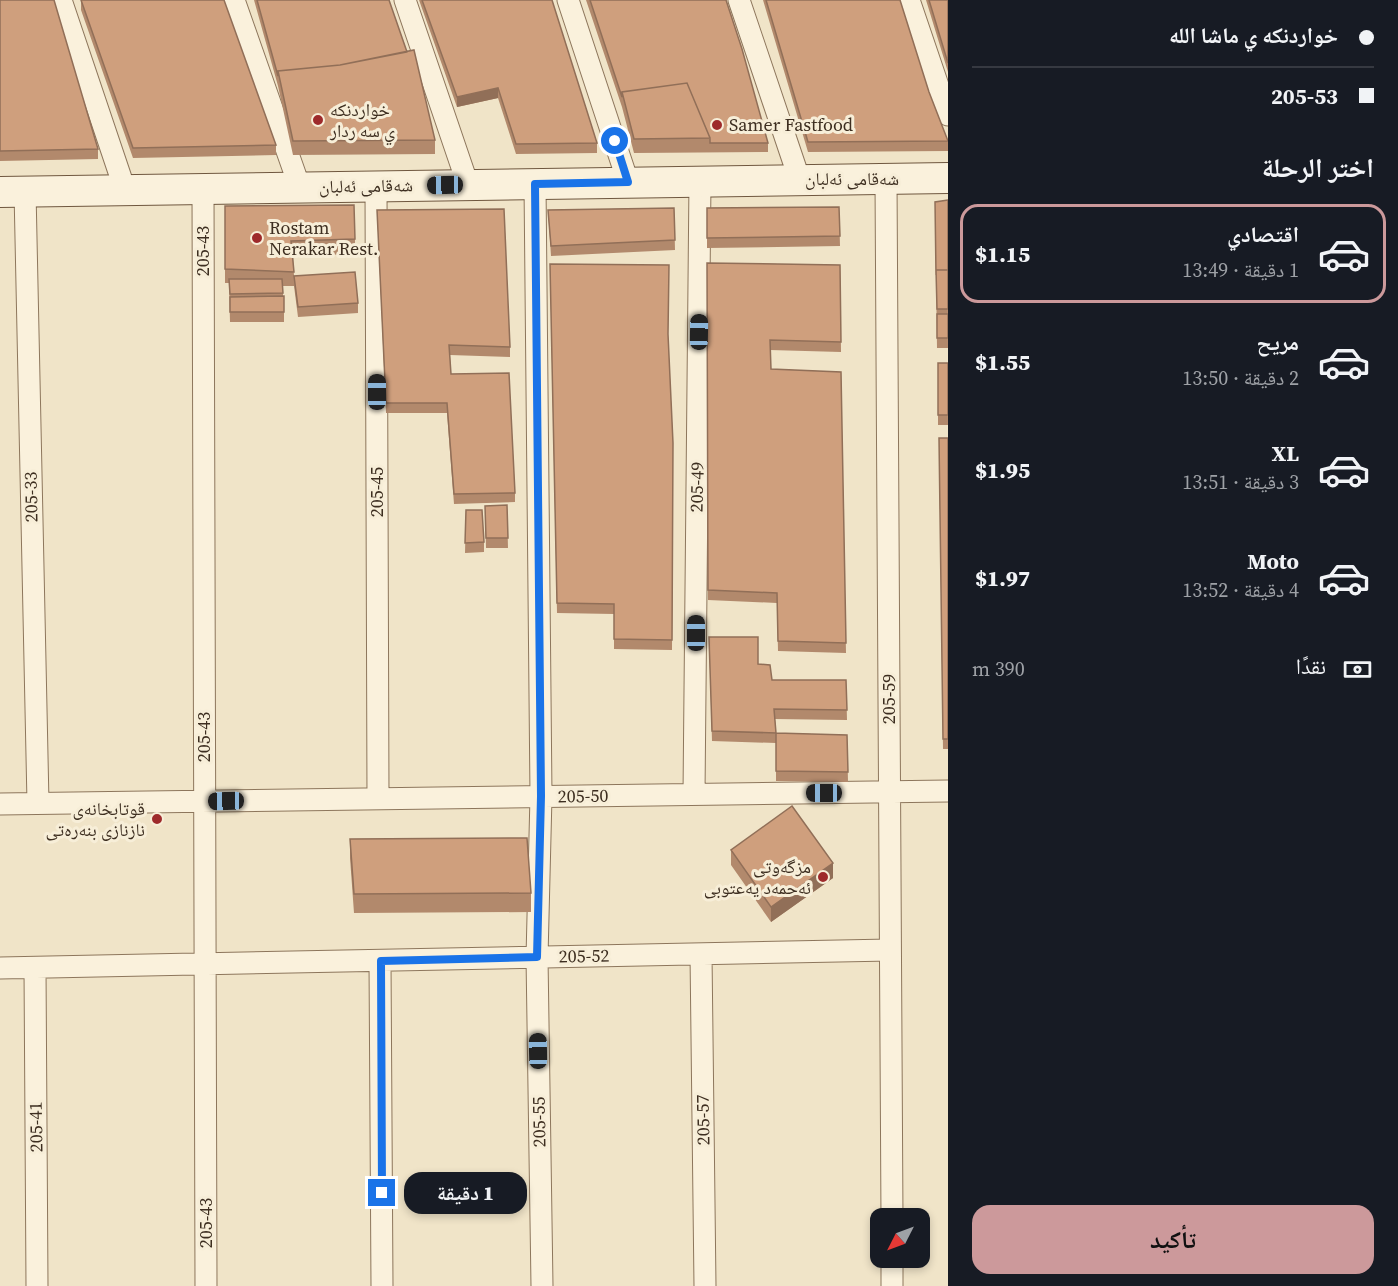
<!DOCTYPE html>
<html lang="ar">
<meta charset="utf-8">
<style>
:root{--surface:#171b24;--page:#242831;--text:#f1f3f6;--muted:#9ea1a6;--line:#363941;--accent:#cc999b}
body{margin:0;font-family:"Source Serif 4","Noto Naskh Arabic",serif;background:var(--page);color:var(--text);direction:rtl;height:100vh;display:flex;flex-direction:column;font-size:22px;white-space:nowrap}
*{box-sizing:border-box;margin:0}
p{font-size:20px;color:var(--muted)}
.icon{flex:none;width:33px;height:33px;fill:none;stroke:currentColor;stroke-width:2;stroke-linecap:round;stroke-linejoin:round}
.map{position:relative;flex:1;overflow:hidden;direction:ltr}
.details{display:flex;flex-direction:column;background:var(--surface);width:450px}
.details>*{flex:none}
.hud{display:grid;align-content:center;height:132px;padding:0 24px;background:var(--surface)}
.needle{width:39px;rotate:228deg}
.buttons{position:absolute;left:870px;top:1208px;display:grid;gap:12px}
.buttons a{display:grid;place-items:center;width:60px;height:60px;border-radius:12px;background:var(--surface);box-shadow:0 3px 9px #0003;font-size:30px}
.end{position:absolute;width:27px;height:27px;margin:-14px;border:8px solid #1a73e8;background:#fff;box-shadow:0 0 0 3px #fff}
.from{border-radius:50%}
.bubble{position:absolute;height:42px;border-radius:18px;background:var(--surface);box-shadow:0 3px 9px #0003;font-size:20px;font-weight:800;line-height:42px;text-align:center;direction:rtl}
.car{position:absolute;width:18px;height:36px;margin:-18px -9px;border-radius:8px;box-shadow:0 0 4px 2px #0007;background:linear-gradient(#222 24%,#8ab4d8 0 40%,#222 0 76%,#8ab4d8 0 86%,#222 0)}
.hud b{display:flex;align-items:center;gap:21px;height:57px;font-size:22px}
.hud b+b{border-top:2px solid var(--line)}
.hud i{width:15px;height:15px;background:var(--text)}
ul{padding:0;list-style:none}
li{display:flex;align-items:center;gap:18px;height:99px;margin:0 12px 9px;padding:0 12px;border:3px solid transparent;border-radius:18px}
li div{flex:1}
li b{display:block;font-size:22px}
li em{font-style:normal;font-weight:800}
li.active{border-color:var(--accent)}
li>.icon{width:54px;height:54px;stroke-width:1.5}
h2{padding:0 24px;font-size:27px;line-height:72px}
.pay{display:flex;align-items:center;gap:15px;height:66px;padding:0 24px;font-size:22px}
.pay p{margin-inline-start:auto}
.primary-button{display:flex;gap:12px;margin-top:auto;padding:12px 24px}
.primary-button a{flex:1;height:69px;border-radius:18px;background:var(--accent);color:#111;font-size:24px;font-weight:800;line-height:69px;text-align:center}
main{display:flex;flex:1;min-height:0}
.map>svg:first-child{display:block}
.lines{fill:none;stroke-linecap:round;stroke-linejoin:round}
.street-casing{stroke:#8d765c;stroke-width:23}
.secondary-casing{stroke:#6f573f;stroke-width:32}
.street{stroke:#faf1dc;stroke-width:21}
.secondary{stroke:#faf1dc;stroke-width:30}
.wall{fill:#b2896c}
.shaded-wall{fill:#916f58}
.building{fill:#cf9f7d;stroke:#916f58;stroke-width:1.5}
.route{stroke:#1a73e8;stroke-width:8}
.poi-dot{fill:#9e2a2b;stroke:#f7eed8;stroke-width:2}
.labels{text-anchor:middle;stroke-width:6;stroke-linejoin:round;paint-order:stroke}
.poi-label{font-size:18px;fill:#3d2e20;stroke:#f7eed8;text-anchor:start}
.street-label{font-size:18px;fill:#3d2e20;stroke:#f7eed8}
</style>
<main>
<section class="details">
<div class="hud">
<b><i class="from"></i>خواردنكه ي ماشا الله</b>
<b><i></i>205-53</b>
</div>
<h2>اختر الرحلة</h2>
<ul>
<li class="active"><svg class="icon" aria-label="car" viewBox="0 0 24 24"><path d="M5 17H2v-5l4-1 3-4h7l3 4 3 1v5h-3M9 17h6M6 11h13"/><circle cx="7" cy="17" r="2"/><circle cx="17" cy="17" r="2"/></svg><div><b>اقتصادي</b><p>1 دقيقة · 13:49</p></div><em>$1.15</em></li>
<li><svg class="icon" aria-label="car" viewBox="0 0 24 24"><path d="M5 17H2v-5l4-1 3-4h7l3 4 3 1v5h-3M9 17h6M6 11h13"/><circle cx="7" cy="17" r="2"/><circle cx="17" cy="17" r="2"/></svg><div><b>مريح</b><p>2 دقيقة · 13:50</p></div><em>$1.55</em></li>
<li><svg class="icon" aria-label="car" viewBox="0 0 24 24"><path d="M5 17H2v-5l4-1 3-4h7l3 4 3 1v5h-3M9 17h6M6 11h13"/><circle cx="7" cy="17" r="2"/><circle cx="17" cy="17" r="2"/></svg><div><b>XL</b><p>3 دقيقة · 13:51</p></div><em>$1.95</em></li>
<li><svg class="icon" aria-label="car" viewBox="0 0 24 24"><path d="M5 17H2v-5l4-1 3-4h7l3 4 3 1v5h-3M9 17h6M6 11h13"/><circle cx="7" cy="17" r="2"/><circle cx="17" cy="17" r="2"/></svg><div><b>Moto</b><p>4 دقيقة · 13:52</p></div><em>$1.97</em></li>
</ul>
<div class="pay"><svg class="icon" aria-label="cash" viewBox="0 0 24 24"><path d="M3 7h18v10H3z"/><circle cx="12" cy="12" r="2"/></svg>نقدًا<p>390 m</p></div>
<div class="primary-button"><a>تأكيد</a></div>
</section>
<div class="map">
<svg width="948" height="1286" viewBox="0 0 948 1286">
<rect width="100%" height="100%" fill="#f0e4c8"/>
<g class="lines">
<defs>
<path id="street" d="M61,0L125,190
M234,0L300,188
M405,0L468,185
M568,0L628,182
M739,0L799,178
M909,0L948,115
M886,179L892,1218
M535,184L541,796L537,957L542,1286
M376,186L378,798
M203,189L206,1286
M25,191L38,803
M694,794L700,181
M0,804L948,791
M701,954L705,1286
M380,961L382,1286
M0,968L890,950
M35,968L37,1286
M892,1257V1286"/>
<path id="secondary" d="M0,192L948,178"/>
</defs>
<use href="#street" class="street-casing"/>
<use href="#secondary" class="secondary-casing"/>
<use href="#street" class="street"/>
<use href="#secondary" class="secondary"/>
</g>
<path class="wall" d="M0,0L98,149V159L0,161Z
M81,0L276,145V155L133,158L81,10Z
M254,0H389L435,140V154L293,155L278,86Z
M419,0H552L597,143V153L516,154L498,98L457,107Z
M586,0H726L768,143V152L634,153L622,107Z
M763,0H900L929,92L948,141V151L808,152Z
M926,0H948V72Z
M948,200V348H937L935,202Z
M225,206L355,239V254L293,256L294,276L358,303V313L298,317L294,286H283V296H284V322H230L229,283H225Z
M839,207L840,246L707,248V208Z
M674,208L675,250L551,256L548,210Z
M377,210L510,347V357L450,355L451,374L515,493V502L454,504L447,413H386Z
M707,263L840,265L841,352L770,350L771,369L841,372L846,653L778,651L777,603L708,600Z
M550,264L668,336L673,443L672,650L614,649V614L557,613Z
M938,363H948V425H938Z
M939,438H948V749H943Z
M507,505L508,548H486L485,506Z
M466,510L484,542V552L465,553Z
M709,637L758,664L772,680H846L847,720L775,719L776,733L847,735L848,782L776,781V743L712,741Z
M350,839L531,893V912L354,913L350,858Z
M731,850L833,878L771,922L731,865Z"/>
<path class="shaded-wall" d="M498,88V98L457,107V97Z
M833,863V878L771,922V907Z"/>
<path class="building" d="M0,0H54L98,149L0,151Z
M81,0H224L276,145L133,148Z
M257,0H389L407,52L340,65L278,71V76Z
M422,0H552L597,143L516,144L498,88L457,97Z
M590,0H726L742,49L768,143H710V138L687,83L622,92V97Z
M766,0H900L929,92L948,141L808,142Z
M929,0H948V63Z
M414,50L435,140L293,141L278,71L340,65Z
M687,83L710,138L634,139L622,92Z
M948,200V270H936V275L935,202Z
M354,205L355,239L291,241L294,272L225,269V206Z
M839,207L840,236L707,238V208Z
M674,208L675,240L551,246L548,210Z
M504,209L510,347L449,345L451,374L509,373L515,493L454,494L447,403H386L377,210Z
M707,263L840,265L841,342L770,340L771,369L841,372L846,643L778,641L777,593L708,590Z
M550,264L669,265L668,334L673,443L672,640L614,639V604L557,603Z
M936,270H948V309H937Z
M355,272L358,303L298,307L294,276Z
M229,279H282L283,293L230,294Z
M284,296V312H230V297Z
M937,314H948V338H937Z
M938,363H948V415H938Z
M939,438H948V739H943Z
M507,505L508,538H486L485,506Z
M466,510H482L484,542L465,543Z
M709,637H758V664L770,665L772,680H846L847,710L774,709L776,733L712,731Z
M776,733L847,735L848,772L776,771Z
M792,806L833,863L771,907L731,850Z
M527,838L531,893L354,894L350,839Z"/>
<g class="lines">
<path class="route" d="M382,1193L381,961L537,957L541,796L535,184L628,182L615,141"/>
</g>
<g class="poi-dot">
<circle cx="318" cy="120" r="6"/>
<circle cx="717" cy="125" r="6"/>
<circle cx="257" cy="238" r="6"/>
<circle cx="157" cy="819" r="6"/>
<circle cx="823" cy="877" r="6"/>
</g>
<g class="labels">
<g class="poi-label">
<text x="330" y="116">خواردنكه<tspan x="330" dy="21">ي سه ردار</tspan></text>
<text x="729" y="131">Samer Fastfood</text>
<text x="269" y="234">Rostam<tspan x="269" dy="21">Nerakar Rest.</tspan></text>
<text x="145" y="815" text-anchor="end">قوتابخانەی<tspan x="145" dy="21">نازنازی بنەرەتی</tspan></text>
<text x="811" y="873" text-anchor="end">مزگەوتی<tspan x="811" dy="21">ئەحمەد یەعتوبی</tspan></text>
</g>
<g class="street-label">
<text x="852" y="185">شەقامی ئەلبان</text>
<text transform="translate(366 186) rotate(-1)" y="6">شەقامی ئەلبان</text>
<text transform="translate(203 251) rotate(-90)" y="6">205-43</text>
<text transform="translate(697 487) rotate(-89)" y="6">205-49</text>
<text transform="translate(377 492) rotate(-90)" y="6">205-45</text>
<text transform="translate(31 497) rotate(-91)" y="6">205-33</text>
<text transform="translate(889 699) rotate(-90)" y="6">205-59</text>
<text transform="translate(204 737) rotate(-90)" y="6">205-43</text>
<text transform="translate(583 796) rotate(-1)" y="6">205-50</text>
<text transform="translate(584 956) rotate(-1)" y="6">205-52</text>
<text transform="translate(703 1120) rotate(-91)" y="6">205-57</text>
<text transform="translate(539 1122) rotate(-91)" y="6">205-55</text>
<text transform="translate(36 1127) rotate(-91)" y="6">205-41</text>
<text transform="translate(206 1223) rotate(-90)" y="6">205-43</text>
</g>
</g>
</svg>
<div class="buttons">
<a><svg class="needle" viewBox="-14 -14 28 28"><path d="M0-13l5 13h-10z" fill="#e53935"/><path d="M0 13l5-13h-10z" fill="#9ea1a6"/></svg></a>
</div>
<i class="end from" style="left:615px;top:141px"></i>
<i class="end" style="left:382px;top:1193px"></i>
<div class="bubble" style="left:404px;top:1172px;width:123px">1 دقيقة</div>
<i class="car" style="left:445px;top:185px;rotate:269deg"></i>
<i class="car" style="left:699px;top:332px;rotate:1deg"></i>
<i class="car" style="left:377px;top:392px;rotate:0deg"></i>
<i class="car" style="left:696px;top:633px;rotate:0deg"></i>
<i class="car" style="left:824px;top:793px;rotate:270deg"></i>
<i class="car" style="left:226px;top:801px;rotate:269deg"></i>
<i class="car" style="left:538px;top:1051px;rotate:359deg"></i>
</div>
</main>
